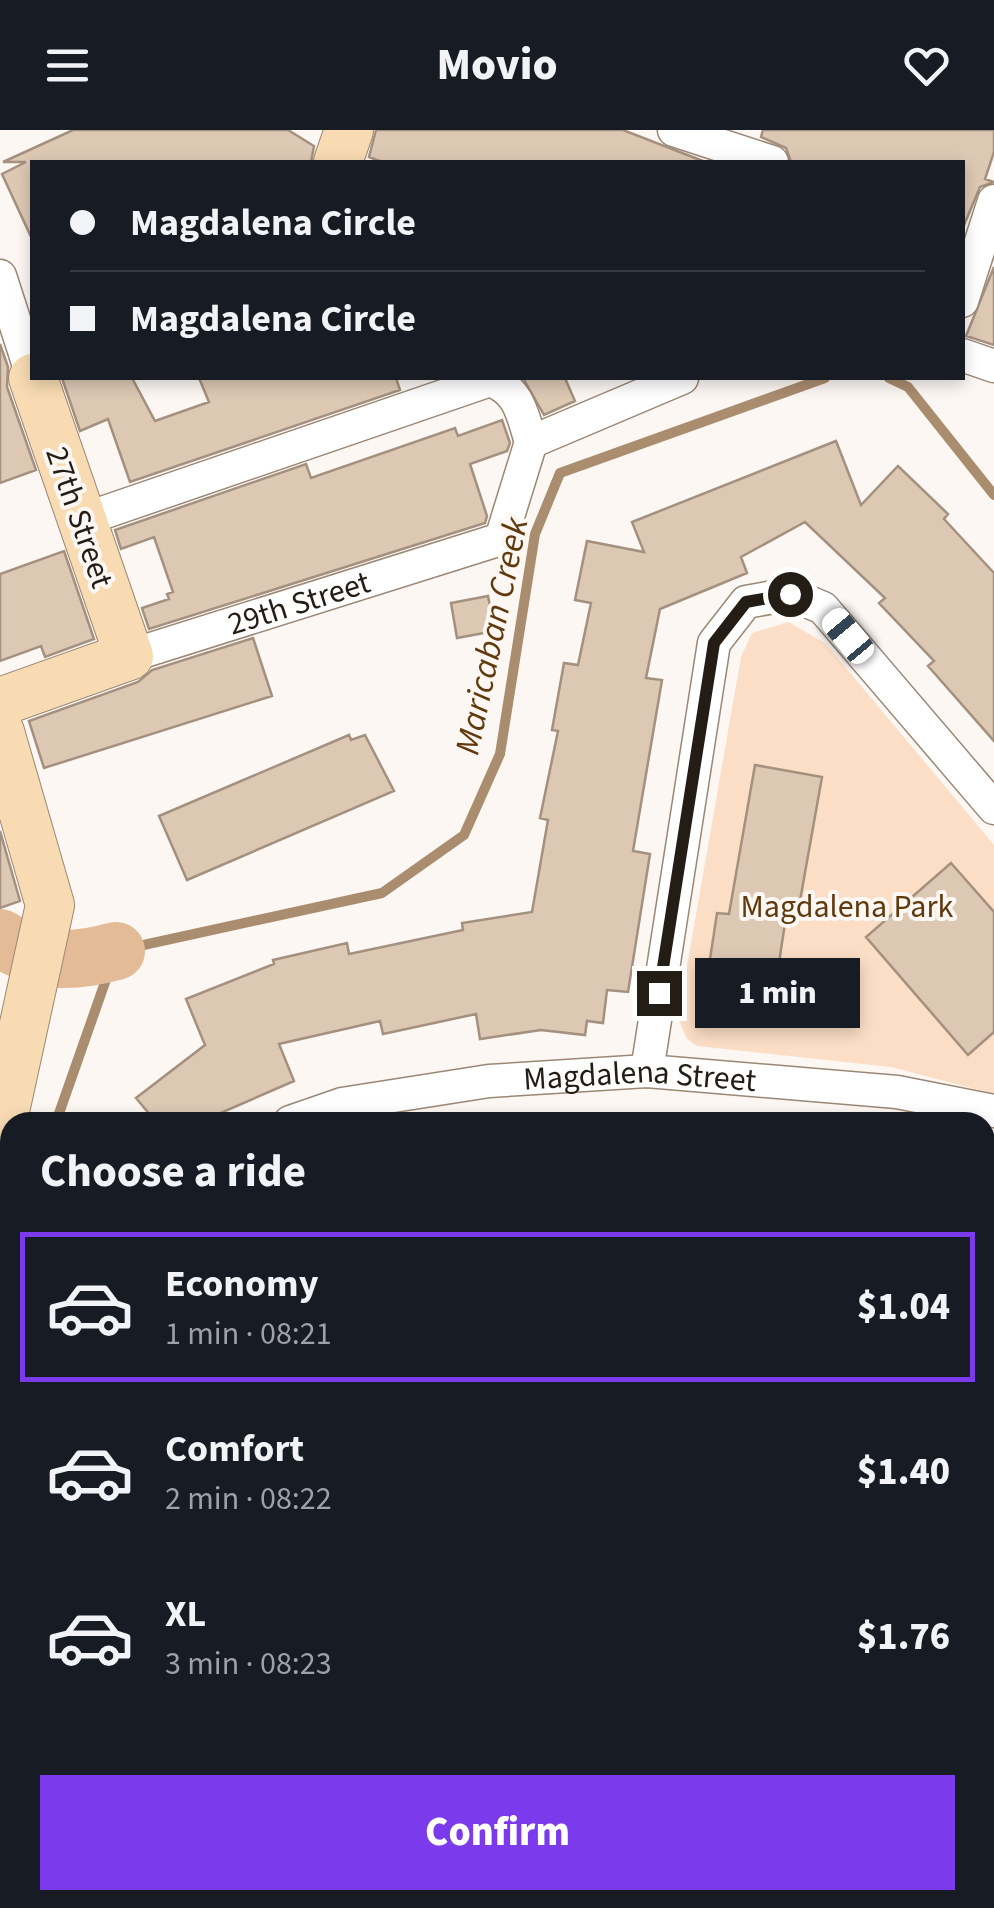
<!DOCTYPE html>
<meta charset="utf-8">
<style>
:root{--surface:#171b24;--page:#242831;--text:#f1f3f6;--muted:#9ea1a6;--line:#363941;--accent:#7c3aed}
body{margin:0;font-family:"Source Sans 3",sans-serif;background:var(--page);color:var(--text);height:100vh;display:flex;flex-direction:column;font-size:38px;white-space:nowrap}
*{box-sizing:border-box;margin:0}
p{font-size:32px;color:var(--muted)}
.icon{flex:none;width:55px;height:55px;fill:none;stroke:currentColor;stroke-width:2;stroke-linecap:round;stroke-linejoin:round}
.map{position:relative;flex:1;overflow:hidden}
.side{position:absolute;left:0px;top:982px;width:995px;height:798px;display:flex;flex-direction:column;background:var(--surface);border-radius:30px 30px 0 0;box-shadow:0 5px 15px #0003}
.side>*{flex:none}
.banner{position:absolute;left:30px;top:30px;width:935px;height:220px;border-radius:0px;box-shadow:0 5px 15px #0003;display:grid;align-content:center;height:220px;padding:0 40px;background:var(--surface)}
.end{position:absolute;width:45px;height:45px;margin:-22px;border:12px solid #241d15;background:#fff;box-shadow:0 0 0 5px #fff}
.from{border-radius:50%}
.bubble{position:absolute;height:70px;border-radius:0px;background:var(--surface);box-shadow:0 5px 15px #0003;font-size:32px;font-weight:800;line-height:70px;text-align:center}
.car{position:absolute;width:30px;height:60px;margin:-30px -15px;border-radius:12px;box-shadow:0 0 8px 2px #0007;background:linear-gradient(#fff 24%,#345 0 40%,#fff 0 76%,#345 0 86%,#fff 0)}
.banner b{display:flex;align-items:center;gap:35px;height:95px;font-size:38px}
.banner b+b{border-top:2px solid var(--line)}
.banner i{width:25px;height:25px;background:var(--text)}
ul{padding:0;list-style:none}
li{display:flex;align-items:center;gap:30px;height:150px;margin:0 20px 15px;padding:0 20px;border:5px solid transparent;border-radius:0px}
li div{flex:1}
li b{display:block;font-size:38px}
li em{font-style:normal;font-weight:800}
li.active{border-color:var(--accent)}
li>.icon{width:90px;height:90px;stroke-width:1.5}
h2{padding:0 40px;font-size:45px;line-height:120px}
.button{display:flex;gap:20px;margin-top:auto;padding:20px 40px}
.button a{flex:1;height:115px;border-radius:0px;background:var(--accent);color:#fff;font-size:40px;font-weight:800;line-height:115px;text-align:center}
header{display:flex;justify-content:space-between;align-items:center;height:130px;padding:0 40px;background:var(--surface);font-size:45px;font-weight:800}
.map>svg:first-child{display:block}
.green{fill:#fbdec5}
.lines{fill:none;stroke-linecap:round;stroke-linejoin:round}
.stream{stroke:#aa8c6f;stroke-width:10}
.river{stroke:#e3bb96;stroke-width:58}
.building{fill:#ddc8b4;stroke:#a4907e;stroke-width:2.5}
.street-casing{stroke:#9b8775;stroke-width:35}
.secondary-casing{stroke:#9b8775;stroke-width:50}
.street{stroke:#fff;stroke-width:32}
.secondary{stroke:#f8dbb2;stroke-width:48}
.route{stroke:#241d15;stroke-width:12}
.labels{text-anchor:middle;stroke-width:8;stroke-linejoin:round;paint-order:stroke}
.street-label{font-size:32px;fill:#241d15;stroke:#fcf7f3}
.park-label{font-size:32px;fill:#60390c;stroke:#fcf7f3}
.water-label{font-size:35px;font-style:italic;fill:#60390c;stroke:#fcf7f3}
</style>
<header><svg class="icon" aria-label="menu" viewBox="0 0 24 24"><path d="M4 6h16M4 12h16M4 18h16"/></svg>Movio<svg class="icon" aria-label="heart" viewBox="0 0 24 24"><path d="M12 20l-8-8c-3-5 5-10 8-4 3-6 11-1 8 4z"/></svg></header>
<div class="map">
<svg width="994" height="1778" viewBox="0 0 994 1778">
<rect width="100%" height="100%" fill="#fcf7f3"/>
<path class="green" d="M788,492L825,513L994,715V964L891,937L697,916L687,909L678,888L741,527L752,503Z"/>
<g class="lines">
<path class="stream" d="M889,248L908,257L994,365
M56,992L116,821L382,763L464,705L500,624L535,404L560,343L825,248
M0,1122L10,1106"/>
<path class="river" d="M0,808C39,834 72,833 116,821"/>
</g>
<path class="building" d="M73,0H288L314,16L311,32H32V109L2,44L26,32H3Z
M376,0H623L703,31L382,32L369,27Z
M763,0H994V22L985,49L994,52L980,57L962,100V32H791L786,18L761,7Z
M994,137V215L966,206Z
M0,214L8,237L7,257L36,340L0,353Z
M62,248H132L155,291L209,272L199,248H396L400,260L130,352L108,289L80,301Z
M523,248H565L575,271L544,285Z
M502,290L510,313L507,321L470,334L487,386L485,393L149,499L142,478L169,469L167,464L173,462L154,407L121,419L115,400L306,334L311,348L455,298L458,306Z
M836,311L861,375L898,336L948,384L944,389L994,443V611L928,536L934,531L879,473L885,468L805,392L741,427L747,443L660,479L646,548L662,550L633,721L650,724L628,862L607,860L603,893L587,891L585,905L541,900L480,909L476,884L383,904L380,891L279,914L294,951L200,992H156L136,968L205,915L186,869L274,834L273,830L347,813L349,824L463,800L462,793L532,782L548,690L540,688L558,601L552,600L564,533L578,535L591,473L575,470L587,411L644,422L632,392Z
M64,421L94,509L45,527L41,516L0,531V444Z
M488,466L495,501L457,508L451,473Z
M253,508L272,566L44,638L29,591L138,552L152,540Z
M349,605L351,610L365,605L394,661L187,750L159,686Z
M755,635L822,647L798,782L787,780L775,859L707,849L717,783L729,784Z
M0,701L20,771L0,778Z
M951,733L994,782V902L968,925L866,807Z"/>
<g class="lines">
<defs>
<g id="street">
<path d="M674,0L772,32"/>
<path d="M0,146L32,245"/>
<path d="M962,171L994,71"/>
<path d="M962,225L994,236"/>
<path d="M79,391L490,250C520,261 522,284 531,312"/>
<path id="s1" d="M129,526L501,409L531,312L682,248"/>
<path d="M647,941L714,513L746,472L790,464L823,478L994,678"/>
<path id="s2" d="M290,992L342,974L489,951L647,941L897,962L994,981"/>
<path d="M985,1716L994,1720"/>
<path d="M230,1778L242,1770"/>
</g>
<path id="secondary" d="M338,32L349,0
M0,572L129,526L33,248
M0,602L50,775L0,1004
M985,1306L994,1308
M0,1467L10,1461"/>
</defs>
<use href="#street" class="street-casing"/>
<use href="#secondary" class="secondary-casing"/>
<use href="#street" class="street"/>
<use href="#secondary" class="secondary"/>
</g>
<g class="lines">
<path class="route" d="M659,863L714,513L746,472L790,464"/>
</g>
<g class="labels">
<g class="street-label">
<text transform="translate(80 387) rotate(71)" y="11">27th Street</text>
<text dy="11" stroke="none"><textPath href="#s1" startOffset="178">29th Street</textPath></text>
<text dy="11" stroke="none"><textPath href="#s2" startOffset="355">Magdalena Street</textPath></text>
</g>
<g class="park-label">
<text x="847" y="787">Magdalena Park</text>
</g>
<g class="water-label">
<text transform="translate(491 506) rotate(-78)" y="12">Maricaban Creek</text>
</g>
</g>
</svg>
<i class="end from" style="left:790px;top:464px"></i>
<i class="end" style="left:659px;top:863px"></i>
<div class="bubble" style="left:695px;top:828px;width:165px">1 min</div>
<i class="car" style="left:848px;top:506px;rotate:320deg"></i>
<div class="banner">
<b><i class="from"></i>Magdalena Circle</b>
<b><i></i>Magdalena Circle</b>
</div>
<section class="side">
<h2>Choose a ride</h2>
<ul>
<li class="active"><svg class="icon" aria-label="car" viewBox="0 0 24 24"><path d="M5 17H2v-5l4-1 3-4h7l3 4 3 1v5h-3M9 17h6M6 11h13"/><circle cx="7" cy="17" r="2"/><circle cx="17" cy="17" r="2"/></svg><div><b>Economy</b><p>1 min · 08:21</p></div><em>$1.04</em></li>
<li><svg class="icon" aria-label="car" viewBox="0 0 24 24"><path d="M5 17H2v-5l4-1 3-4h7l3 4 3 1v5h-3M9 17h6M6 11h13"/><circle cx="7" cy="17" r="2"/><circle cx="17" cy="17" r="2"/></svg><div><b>Comfort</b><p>2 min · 08:22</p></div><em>$1.40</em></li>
<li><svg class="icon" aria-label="car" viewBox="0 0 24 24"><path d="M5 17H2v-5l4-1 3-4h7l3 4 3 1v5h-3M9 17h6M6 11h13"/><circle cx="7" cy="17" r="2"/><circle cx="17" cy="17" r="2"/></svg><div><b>XL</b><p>3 min · 08:23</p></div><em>$1.76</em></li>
</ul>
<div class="button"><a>Confirm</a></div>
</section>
</div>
